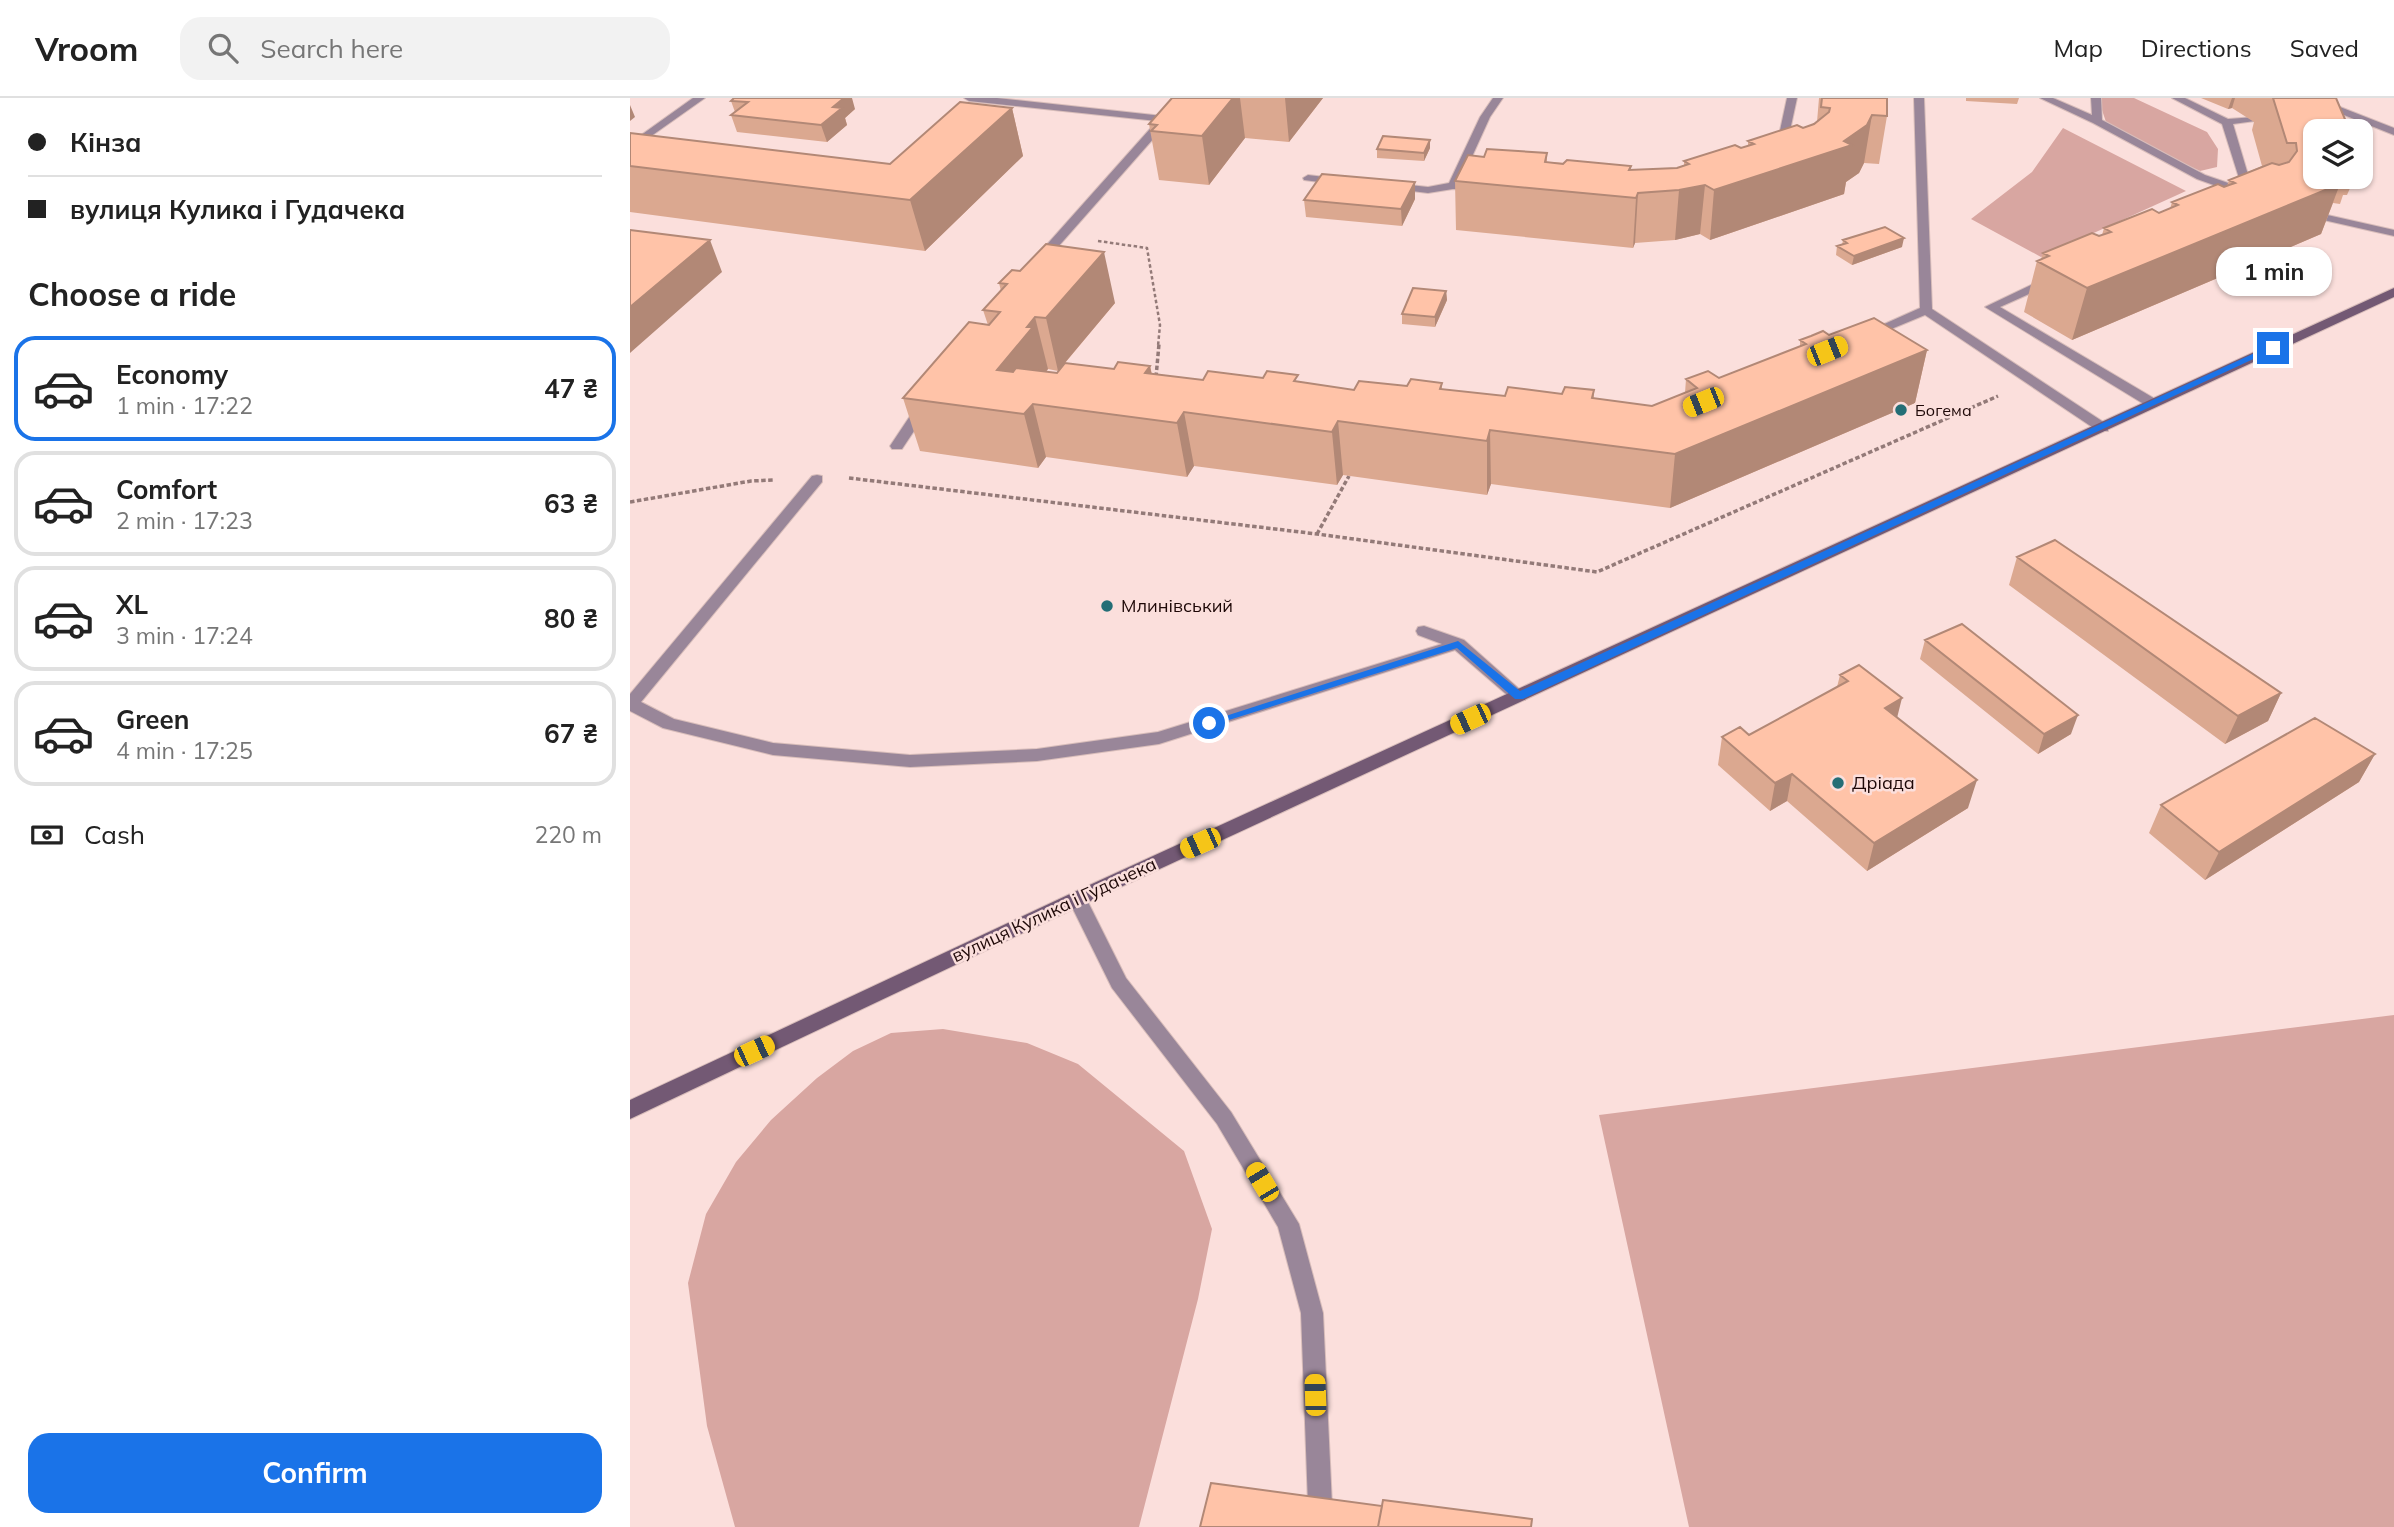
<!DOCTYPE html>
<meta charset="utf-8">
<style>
:root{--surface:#fff;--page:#f2f2f2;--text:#222;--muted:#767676;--line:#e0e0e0;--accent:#1a73e8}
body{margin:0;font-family:Mulish,sans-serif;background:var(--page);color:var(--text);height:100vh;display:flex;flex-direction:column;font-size:26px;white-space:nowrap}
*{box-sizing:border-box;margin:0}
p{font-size:23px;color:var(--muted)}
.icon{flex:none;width:38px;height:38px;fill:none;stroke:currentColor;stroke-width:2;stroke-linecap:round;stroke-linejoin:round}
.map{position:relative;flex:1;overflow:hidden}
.side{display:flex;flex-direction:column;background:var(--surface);width:630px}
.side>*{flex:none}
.top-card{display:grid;align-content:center;height:154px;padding:0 28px;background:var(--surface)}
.buttons{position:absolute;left:1673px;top:21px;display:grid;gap:14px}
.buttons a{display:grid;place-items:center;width:70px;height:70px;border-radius:14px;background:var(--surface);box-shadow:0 2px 5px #0004;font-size:35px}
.end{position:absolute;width:32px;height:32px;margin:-16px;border:9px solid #1a73e8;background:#fff;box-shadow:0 0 0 4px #fff}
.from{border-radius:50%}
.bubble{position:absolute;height:49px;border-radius:21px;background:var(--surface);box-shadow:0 2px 5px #0004;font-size:23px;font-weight:700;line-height:49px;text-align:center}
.car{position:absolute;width:21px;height:42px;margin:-21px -10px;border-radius:9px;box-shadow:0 0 5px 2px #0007;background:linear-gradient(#f5c518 24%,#345 0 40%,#f5c518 0 76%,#345 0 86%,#f5c518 0)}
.top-card b{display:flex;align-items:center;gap:24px;height:66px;font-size:26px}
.top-card b+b{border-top:2px solid var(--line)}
.top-card i{width:18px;height:18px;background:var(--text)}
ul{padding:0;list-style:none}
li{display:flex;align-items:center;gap:21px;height:105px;margin:0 14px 10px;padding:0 14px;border:4px solid var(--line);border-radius:21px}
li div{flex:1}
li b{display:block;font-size:26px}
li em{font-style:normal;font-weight:700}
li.on{border-color:var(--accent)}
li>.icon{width:63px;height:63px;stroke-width:1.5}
h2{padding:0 28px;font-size:32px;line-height:84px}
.pay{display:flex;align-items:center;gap:18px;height:77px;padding:0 28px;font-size:26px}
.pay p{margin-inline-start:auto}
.button{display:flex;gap:14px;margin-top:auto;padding:14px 28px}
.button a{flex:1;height:80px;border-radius:21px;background:var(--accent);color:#fff;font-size:28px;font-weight:700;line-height:80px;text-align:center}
header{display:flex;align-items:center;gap:42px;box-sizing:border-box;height:98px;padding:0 35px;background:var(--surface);border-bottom:2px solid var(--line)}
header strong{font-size:33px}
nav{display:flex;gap:38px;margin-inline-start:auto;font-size:24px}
.search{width:490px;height:63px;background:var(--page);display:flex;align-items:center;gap:18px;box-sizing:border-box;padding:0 24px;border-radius:21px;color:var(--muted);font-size:26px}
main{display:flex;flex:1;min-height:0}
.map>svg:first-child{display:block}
.green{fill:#d8a6a1}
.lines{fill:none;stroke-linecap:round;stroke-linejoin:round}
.service-casing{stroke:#d8bdba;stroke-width:2}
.secondary-casing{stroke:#d8bdba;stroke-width:2}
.path-far1{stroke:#937a78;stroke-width:2.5;stroke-dasharray:3.5 2.5;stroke-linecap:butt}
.path{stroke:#937a78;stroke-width:3.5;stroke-dasharray:4.5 2.5;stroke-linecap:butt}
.service{fill:#998699;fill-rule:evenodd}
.secondary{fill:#735974;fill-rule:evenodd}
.wall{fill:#dba890;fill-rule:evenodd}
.shaded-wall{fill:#b28876}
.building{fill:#ffc3a8;stroke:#b28876;stroke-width:2}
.route{fill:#1a73e8}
.poi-dot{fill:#246e76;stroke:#fbdfdc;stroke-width:2.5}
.labels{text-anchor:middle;stroke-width:5;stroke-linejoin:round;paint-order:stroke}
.far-poi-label{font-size:16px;fill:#1e0807;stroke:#fbdfdc;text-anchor:start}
.poi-label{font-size:18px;fill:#1e0807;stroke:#fbdfdc;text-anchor:start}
.street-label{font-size:18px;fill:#1e0807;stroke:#fbdfdc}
</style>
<header>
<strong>Vroom</strong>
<div class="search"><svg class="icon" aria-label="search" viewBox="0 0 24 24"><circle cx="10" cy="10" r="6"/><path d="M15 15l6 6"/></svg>Search here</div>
<nav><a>Map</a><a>Directions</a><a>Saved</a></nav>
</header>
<main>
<section class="side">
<div class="top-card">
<b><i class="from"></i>Кінза</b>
<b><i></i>вулиця Кулика і Гудачека</b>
</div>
<h2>Choose a ride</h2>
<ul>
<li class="on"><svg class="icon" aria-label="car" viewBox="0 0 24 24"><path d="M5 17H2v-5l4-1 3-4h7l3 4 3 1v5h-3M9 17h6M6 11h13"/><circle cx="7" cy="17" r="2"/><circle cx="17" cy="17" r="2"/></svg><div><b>Economy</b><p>1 min · 17:22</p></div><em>47 ₴</em></li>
<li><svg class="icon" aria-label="car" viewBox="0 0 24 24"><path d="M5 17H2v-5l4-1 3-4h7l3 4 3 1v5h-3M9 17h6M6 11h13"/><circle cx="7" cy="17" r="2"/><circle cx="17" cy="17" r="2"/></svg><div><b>Comfort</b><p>2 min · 17:23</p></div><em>63 ₴</em></li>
<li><svg class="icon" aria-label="car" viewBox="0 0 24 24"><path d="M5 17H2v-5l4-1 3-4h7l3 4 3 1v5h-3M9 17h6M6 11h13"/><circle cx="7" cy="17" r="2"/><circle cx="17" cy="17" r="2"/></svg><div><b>XL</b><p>3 min · 17:24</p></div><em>80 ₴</em></li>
<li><svg class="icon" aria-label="car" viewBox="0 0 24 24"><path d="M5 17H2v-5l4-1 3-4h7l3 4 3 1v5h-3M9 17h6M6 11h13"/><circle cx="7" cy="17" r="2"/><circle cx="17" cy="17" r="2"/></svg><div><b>Green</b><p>4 min · 17:25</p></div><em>67 ₴</em></li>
</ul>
<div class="pay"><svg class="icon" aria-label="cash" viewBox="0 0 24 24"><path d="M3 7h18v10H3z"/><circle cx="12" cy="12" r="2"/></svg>Cash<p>220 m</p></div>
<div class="button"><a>Confirm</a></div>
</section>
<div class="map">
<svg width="1764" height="1429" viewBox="0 0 1764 1429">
<rect width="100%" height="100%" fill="#fbdfdc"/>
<path class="green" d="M1468,0H1504L1577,34L1588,51L1587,69L1570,73L1485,33L1476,24Z
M1433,30L1556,93L1411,159L1341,121L1402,74Z
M1764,917V1429H1059L969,1017Z
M313,931L397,945L448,966L554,1053L582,1131L568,1201L509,1429H105L77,1328L58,1185L76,1116L106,1064L141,1022L187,980L223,953L261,935Z"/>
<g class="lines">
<defs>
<path id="service" d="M63,0H75L0,53V45Z
M334,0H367L533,18L558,0H570L539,23L412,167H404V161L527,23L339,3Z
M863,0H873L860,19L830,85L852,88V92L823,91L798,95L757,90L755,88L761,85L798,89L819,85L850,19Z
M1157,0H1167L1156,51L1151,54L1146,51Z
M1284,0H1294L1302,211L1478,327V333H1468L1295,217L1242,239L1238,240L1232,236L1290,210Z
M1410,0H1423L1462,17L1461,0H1471L1472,22L1575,77L1607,88L1609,80L1592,26L1542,0H1555L1598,21L1625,19V23L1603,26L1619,80L1618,92L1622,95L1602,99L1603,94L1567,81L1463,25Z
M1705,7L1764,30V37L1704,13L1689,16L1684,13Z
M678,77L712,81L717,84L712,87L674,82L673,80Z
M1693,116L1764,132V138L1689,121L1687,119Z
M1422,177L1426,178V184L1370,209L1527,302V308H1517L1355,209Z
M293,305L300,309L272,351H262L260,348L286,309Z
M187,377L192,378V384L11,604L44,621L143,645L280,657L407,651L528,634L812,546L788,537L786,533L788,529L794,528L834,542L897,598L895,602H883L825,552L529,646L407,663L280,669L143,657L33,630L0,613V596L182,378Z
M447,794L454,796L496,880L601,1014L669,1126L693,1215L702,1407L699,1416L690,1419L681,1416L678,1407L671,1215L648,1129L587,1026L482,890L438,801L440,796Z"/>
<path id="secondary" d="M1764,190V199L454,806L0,1021V1002L440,796Z"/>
</defs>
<use href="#service" class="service-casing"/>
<use href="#secondary" class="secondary-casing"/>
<path class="path-far1" d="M468,143L517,150L530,227L528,248"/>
<path class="path" d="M526,279L529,246
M219,380L687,436L967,474L1368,298
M0,404L121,383L144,382
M687,436L719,378"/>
<use href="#service" class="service"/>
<use href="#secondary" class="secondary"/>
</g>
<path class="wall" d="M542,0H693L659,44L615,40L579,87L529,82L519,26Z
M1189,0H1257V18L1249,66L1234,65L1229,75L1216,84L1214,96L1080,142L1070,136L1045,142L1005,145L1003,150L826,132L825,83L854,59L917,55V64L1001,68L1000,72L1047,70L1054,67V63L1118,48V43L1173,30L1184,26L1187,24Z
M1336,0H1389L1387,6L1336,3Z
M1571,0H1706L1685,79H1723L1724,81L1717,97H1713L1710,106L1703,105L1691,136L1442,242L1394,214L1407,163L1411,161L1413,155L1472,137L1474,130L1529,115L1540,111L1542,104L1597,88L1599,82L1632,68L1622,32L1624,24L1602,10L1598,11Z
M101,3L225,11L215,20L217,27L197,44L107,34L101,17L105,14Z
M382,10L393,58L295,153L0,114V35L260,66Z
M800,50L794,63L747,60V51Z
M785,101L772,128L676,119L674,102Z
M1213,142L1272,149L1222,167L1206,157L1207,148L1212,147Z
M369,185L485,205L435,265L484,271L520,268L522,276L573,282L668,284L724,292L812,285V291L875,298L932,296L964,292V300L1022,308L1055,295L1056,281L1089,280L1170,249V242L1199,237L1297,252L1285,305L1040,410L861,386L857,397L713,377L707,387L564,368L557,379L416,359L408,370L290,353L273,300L358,227L353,212L371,193ZM418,271L428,273L427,275L416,274Z
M816,193L817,202L805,229L772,226V216Z
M1387,459L1651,595L1638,623L1595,646L1379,487Z
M1295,542L1441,636L1408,656L1290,561Z
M1210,577L1267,620L1338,710L1237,773L1157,703L1140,713L1088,667L1092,639L1119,637L1207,589Z
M1745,656L1729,684L1575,782L1519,735L1531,707Z"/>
<path class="shaded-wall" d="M214,0H222L225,11L215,20L217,27L197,44L191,27L203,9Z
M603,0H610L615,40L579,87L572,38Z
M655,0H693L659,44Z
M1602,0H1605L1602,10L1598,11Z
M0,7L5,19L0,23Z
M382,10L393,58L295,153L280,102Z
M1242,17L1234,65L1229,75L1216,84L1214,96L1080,142L1084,92L1214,43Z
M800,42V50L794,63V55Z
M1704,79H1708L1705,89L1710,86L1691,136L1442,242L1457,190L1700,82Z
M785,84V101L772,128L771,111Z
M1075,87L1070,136L1045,142L1049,92Z
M1008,95L1005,145L1003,150L1006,100Z
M1274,140L1272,149L1222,167L1224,158Z
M80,142L92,174L0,255V209Z
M474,154L485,205L428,273L416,220Z
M816,193L817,202L805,229V219Z
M405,219L418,271L414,276L416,282L367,272L397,229Z
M1297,252L1285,305L1040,410L1045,356Z
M520,268L530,321L515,275Z
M403,306L416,359L408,370L394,316Z
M554,314L564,368L557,379L547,325Z
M708,323L713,377L707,387L702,334Z
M860,332L861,386L857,397V343Z
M1651,595L1638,623L1595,646L1608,618Z
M1272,600L1265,628L1255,610Z
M1448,617L1441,636L1408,656L1414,636Z
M1745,656L1729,684L1575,782L1589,754Z
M1162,676L1157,703L1140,713L1145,685Z
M1347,682L1338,710L1237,773L1244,745Z"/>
<path class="building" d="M104,0H214L203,9L212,10L191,27L101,17L118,4L101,3Z
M542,0H603L572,38L521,33L527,27L519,26Z
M1192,0H1257V18L1242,17L1237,27L1214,43L1222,47L1084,92L1075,87L1049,92L1008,95L1006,100L825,83L838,57L854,59L857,51L917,55L915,64L933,66L937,62L1001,68L999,72L1047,70L1059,66L1054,63L1105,47L1111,50L1124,46L1118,43L1167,27L1173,30L1184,26L1199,14L1200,10L1191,9Z
M1643,0H1706L1720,33H1685V79H1704L1700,82L1710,86L1457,190L1407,163L1419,158L1413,155L1462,135L1469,138L1481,134L1474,130L1522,111L1529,115L1548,107L1542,104L1588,86L1594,89L1599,87L1605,85L1599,82L1642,65L1649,67L1659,64L1667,53L1666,45H1657Z
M330,4L382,10L280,102L0,68V35L260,66Z
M753,38L800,42L794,55L747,51Z
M692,76L785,84L771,111L674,102Z
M1255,129L1274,140L1224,158L1207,148L1217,145L1213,142Z
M0,132L80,142L0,209Z
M416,146L474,154L416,220L405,219L397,229H403L367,272L383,274L386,270L427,275L435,265L484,271L488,264L520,268L515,275L573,282L578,273L633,280L637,273L668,277L664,283L724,292L729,283L777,288L781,281L812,285L810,291L875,298L878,289L932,296L935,289L964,292L962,300L1022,308L1067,290L1056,281L1078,273L1089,280L1176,246L1170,242L1181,238L1193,233L1199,237L1244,220L1297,252L1045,356L860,332L857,343L708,323L702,334L554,314L547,325L403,306L394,316L273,300L339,224L359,227L370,214L353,212L377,186L369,185L382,172L390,173Z
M783,190L816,193L805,219L772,216Z
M1425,442L1651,595L1608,618L1387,459Z
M1332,526L1448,617L1414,636L1295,542Z
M1229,567L1272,600L1255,610L1347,682L1244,745L1162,676L1145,685L1092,639L1110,629L1119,637L1218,583L1210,577Z
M1685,620L1745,656L1589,754L1531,707Z
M581,1385L752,1408L748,1429H570Z
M753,1402L902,1421L901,1429H748Z"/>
<path class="route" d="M1640,248L1647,250L893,601H885L827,550L583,627L574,625L828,543L890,593Z"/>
<g class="poi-dot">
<circle cx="1271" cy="312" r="7"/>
<circle cx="477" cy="508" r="7"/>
<circle cx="1208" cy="685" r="7"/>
</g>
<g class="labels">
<g class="far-poi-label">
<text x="1285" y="318">Богема</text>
</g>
<g class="poi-label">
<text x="491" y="514">Млинівський</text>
<text x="1222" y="691">Дріада</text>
</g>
<g class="street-label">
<text transform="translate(424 812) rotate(-25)" y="6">вулиця Кулика і Гудачека</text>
</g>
</g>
</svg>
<div class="buttons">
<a><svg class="icon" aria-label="layers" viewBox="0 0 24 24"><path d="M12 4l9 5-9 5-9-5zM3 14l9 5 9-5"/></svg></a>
</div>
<i class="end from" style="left:579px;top:625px"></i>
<i class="end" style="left:1643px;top:250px"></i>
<div class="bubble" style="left:1586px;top:149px;width:116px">1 min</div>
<i class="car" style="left:1197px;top:253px;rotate:68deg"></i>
<i class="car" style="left:1073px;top:304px;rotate:248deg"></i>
<i class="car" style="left:840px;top:621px;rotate:245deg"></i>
<i class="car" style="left:570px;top:745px;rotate:246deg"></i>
<i class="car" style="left:124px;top:953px;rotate:65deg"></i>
<i class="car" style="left:632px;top:1084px;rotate:329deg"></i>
<i class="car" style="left:685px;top:1297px;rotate:358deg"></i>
</div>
</main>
